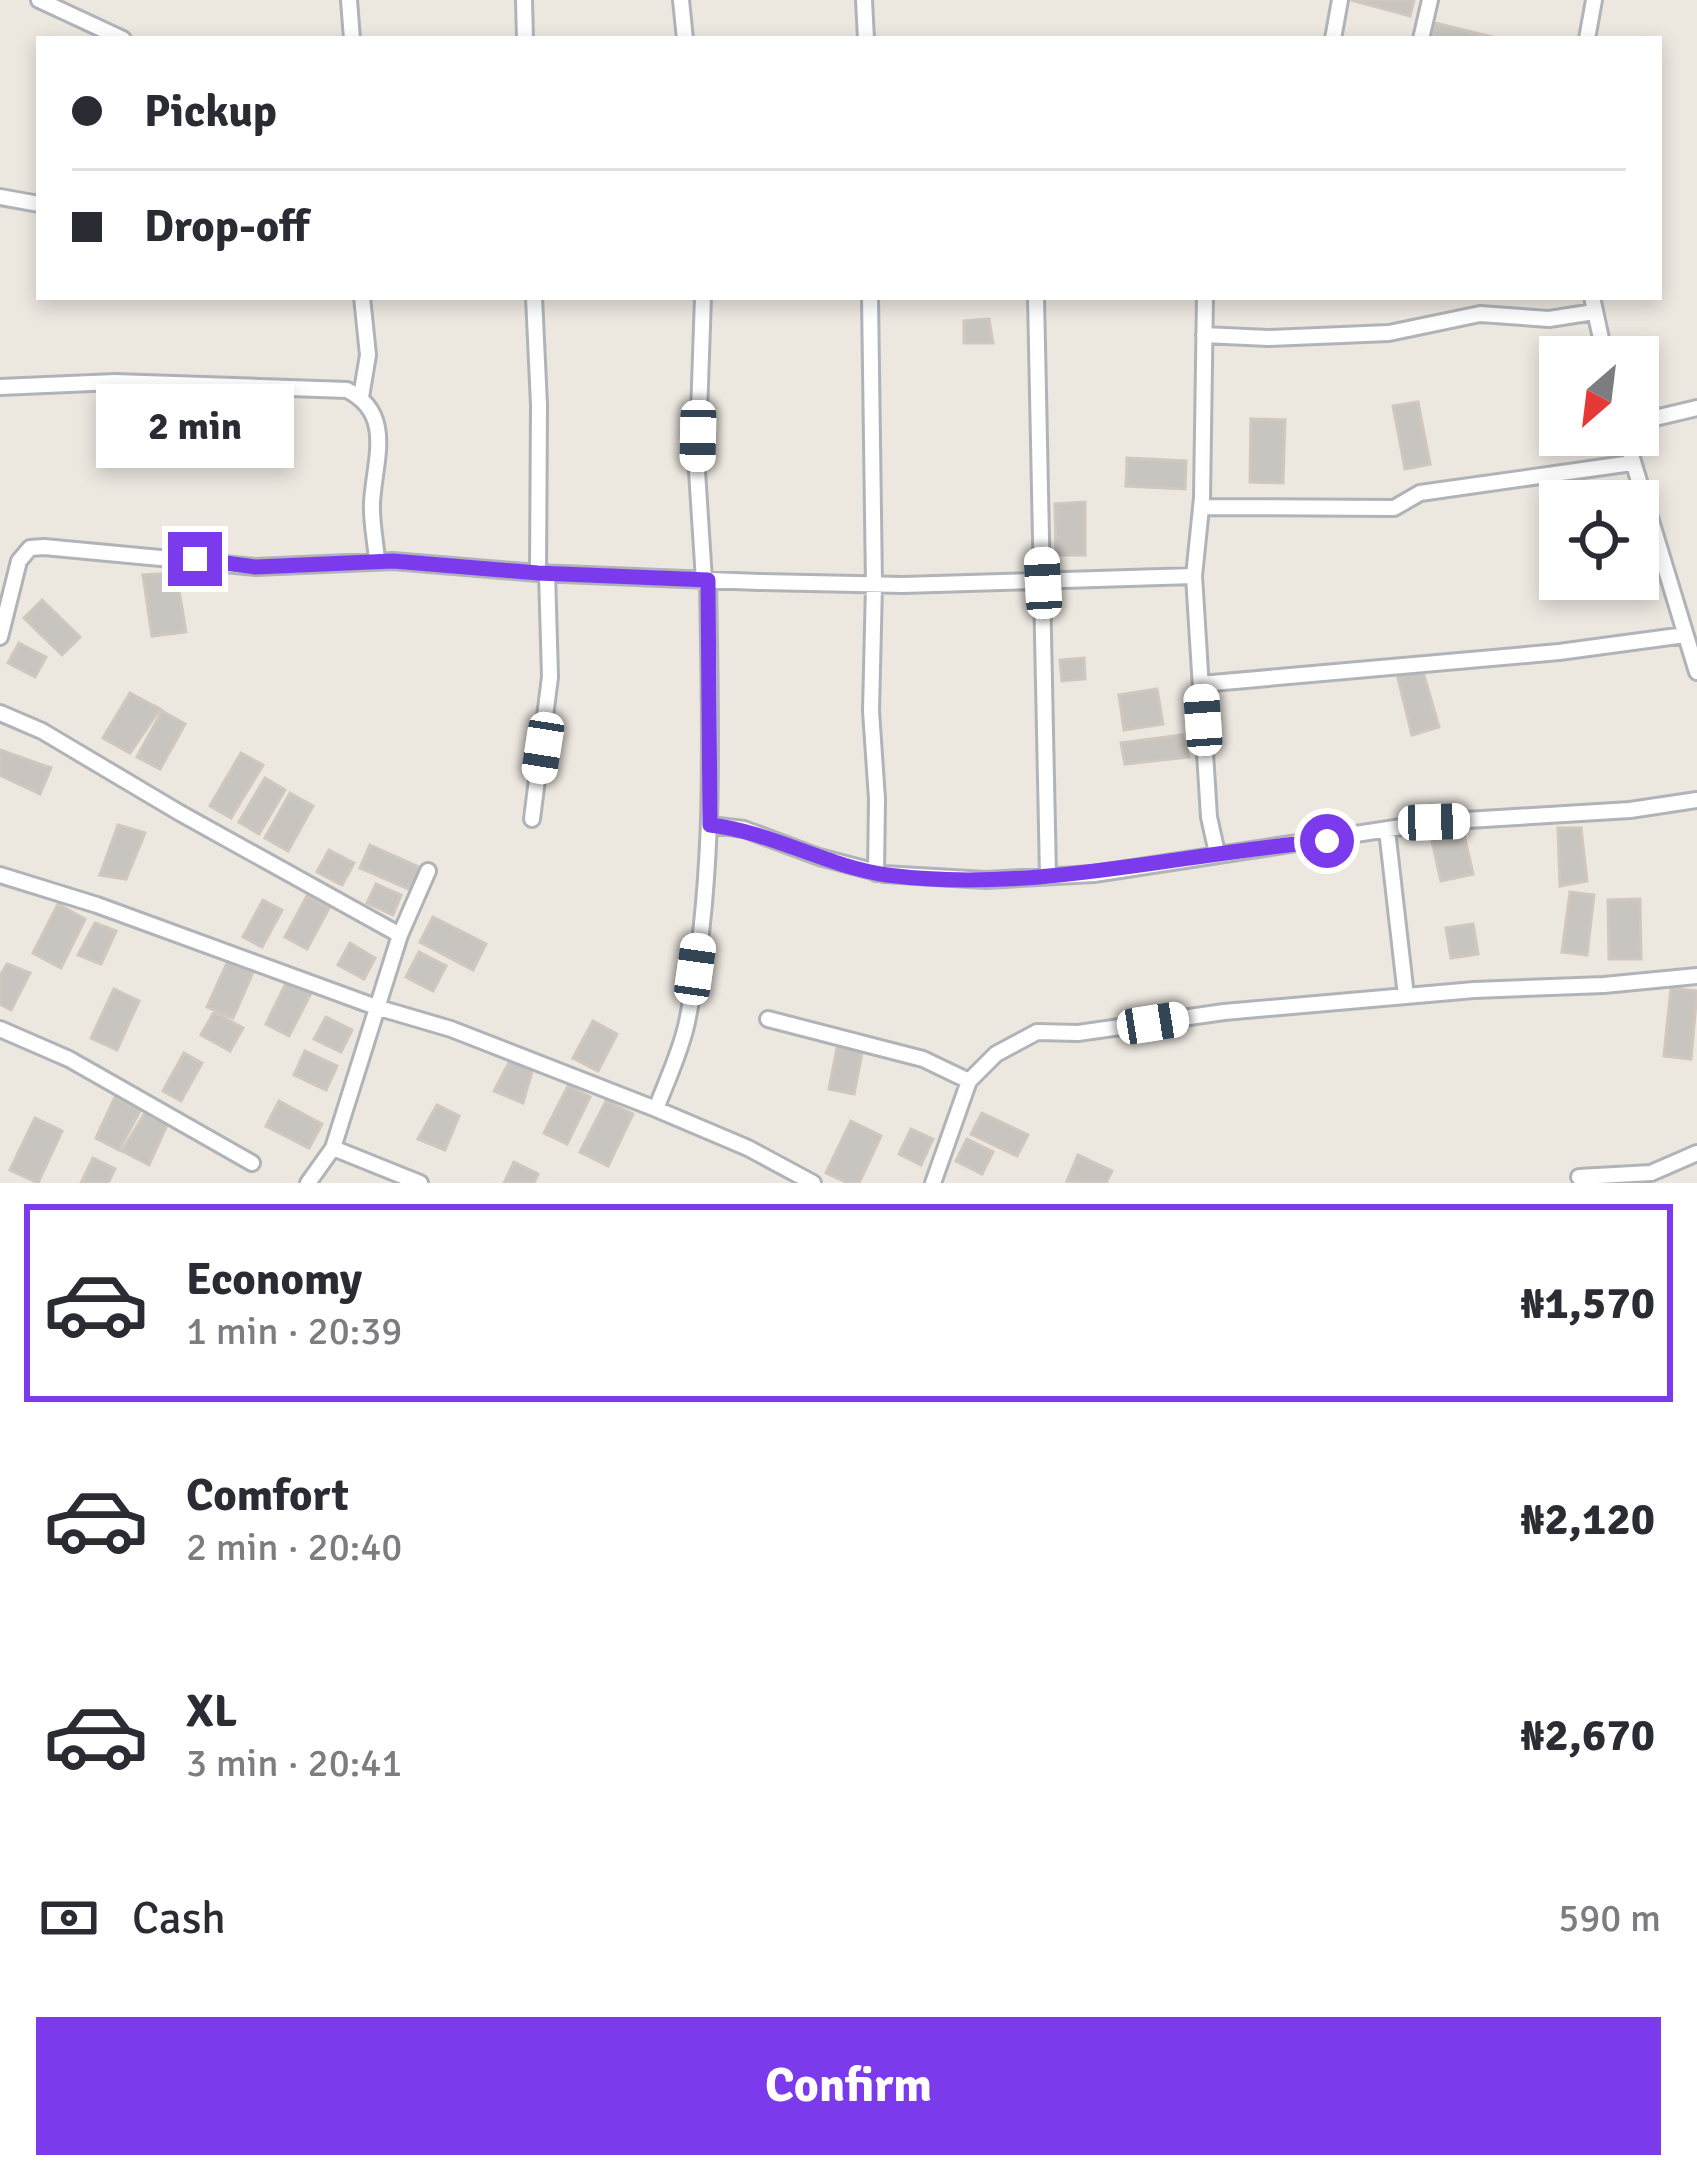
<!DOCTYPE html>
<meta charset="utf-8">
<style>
:root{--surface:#fff;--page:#f7f7f7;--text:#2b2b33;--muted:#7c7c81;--line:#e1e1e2;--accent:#7c3aed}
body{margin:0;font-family:Signika,sans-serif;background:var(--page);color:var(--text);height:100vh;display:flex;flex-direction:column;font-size:45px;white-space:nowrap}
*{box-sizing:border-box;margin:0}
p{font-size:39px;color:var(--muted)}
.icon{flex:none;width:66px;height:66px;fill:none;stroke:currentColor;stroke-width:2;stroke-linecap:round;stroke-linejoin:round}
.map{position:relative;height:1183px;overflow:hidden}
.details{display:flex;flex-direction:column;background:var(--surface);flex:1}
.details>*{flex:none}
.top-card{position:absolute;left:36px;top:36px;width:1626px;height:264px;border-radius:0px;box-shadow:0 6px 18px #0003;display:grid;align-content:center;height:264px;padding:0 36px;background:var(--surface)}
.needle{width:78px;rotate:208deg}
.controls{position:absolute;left:1539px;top:336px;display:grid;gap:24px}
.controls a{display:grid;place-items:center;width:120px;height:120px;border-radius:0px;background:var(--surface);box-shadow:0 6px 18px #0003;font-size:60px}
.end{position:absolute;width:54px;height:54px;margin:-27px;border:15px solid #7c3aed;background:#fff;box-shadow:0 0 0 6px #fff}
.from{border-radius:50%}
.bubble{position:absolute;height:84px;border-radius:0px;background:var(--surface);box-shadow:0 6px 18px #0003;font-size:39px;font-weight:700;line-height:84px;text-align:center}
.car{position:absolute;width:36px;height:72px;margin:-36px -18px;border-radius:15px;box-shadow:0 0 9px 3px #0007;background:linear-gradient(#fff 24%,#345 0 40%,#fff 0 76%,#345 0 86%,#fff 0)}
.top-card b{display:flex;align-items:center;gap:42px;height:114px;font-size:45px}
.top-card b+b{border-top:3px solid var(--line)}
.top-card i{width:30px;height:30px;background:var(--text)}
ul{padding:21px 0 0;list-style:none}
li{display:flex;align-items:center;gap:36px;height:198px;margin:0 24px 18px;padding:0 12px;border:6px solid transparent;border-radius:0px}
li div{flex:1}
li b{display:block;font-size:45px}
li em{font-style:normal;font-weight:700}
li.on{border-color:var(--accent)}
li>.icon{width:108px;height:108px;stroke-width:1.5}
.pay{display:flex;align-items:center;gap:30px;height:132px;padding:0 36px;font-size:45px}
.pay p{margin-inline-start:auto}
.cta{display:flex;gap:24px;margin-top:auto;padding:24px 36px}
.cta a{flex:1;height:138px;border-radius:0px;background:var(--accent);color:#fff;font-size:48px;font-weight:700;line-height:138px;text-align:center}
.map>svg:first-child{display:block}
.building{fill:#c8c4bf;stroke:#d0c7be;stroke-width:3}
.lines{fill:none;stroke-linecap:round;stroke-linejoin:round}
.street-casing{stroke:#b0b4b8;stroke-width:20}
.street{stroke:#fff;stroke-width:14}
.route{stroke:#7c3aed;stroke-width:15}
</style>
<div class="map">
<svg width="1697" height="1183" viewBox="0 0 1697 1183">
<rect width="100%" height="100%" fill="#ece7df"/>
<path class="building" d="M1351,0H1414L1410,16Z
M1435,23L1492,37V39H1431Z
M989,319L993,343H964V321Z
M175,391L205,394V454H170Z
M1418,402L1430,464L1405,469L1393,406Z
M1251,419L1285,420L1283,483L1250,482Z
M1127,458L1186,461L1185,489L1126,486Z
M1085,502V555H1056L1055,504Z
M176,573L186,632L152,636L143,575Z
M42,600L80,637L62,655L24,618Z
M19,643L46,657L35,677L8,663Z
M1084,658L1085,679L1062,681L1060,660Z
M1421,665L1439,727L1412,735L1396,670Z
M1157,689L1163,724L1124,730L1119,695Z
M130,693L160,709L130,753L103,738Z
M162,711L185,724L160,769L137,757Z
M1182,735L1189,757L1125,764L1121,743Z
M0,750L51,768L40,794L0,775Z
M241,753L263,765L231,818L210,806Z
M265,778L285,790L259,834L239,822Z
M290,793L313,806L288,851L265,838Z
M1461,821L1473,874L1441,881L1429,828Z
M118,825L145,833L126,879L100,875Z
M1558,828H1581L1587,881L1560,886Z
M370,845L421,868L411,890L360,868Z
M329,850L354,863L342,885L317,872Z
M376,884L401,895L393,915L367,903Z
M1570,892L1594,895L1587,955L1562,952Z
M307,896L329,908L307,949L285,937Z
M1640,899L1641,959H1609L1608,900Z
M263,900L282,910L262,947L243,937Z
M58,904L85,919L61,968L33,953Z
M433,917L486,944L473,970L420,942Z
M95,923L116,931L101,964L78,955Z
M1473,924L1478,954L1451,958L1446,928Z
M350,943L375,958L364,979L338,965Z
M419,952L446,966L433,991L406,977Z
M228,961L253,972L233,1018L207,1007Z
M7,964L30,973L11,1010L0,1004V976Z
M288,979L312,991L289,1036L266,1024Z
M1671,988L1697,991L1691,1059L1664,1056Z
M114,989L139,1001L117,1050L91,1038Z
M214,1012L243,1028L230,1051L201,1035Z
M326,1017L352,1030L341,1052L314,1039Z
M593,1021L617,1034L598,1071L573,1058Z
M838,1043L863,1048L854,1094L829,1089Z
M305,1051L337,1066L326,1090L294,1075Z
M184,1053L202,1063L181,1101L163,1091Z
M512,1057L534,1065L523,1103L494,1091Z
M568,1086L590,1097L567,1144L544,1133Z
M115,1097L140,1111L119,1150L96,1138Z
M279,1101L322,1124L309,1148L266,1126Z
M606,1101L633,1114L608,1166L580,1152Z
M437,1105L459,1116L445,1150L418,1139Z
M145,1113L167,1125L149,1165L122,1151Z
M982,1113L1028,1135L1017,1156L971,1134Z
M35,1118L62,1131L38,1183L10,1170Z
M851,1121L881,1136L859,1183H848L826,1173Z
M911,1129L933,1139L921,1165L899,1154Z
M967,1139L993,1152L982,1174L956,1161Z
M1078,1155L1112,1171L1106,1183L1067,1181Z
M93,1158L115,1169L108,1183H81Z
M514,1162L538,1174L534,1183H504Z"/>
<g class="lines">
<defs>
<path id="street" d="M39,0L123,39
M349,0L352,39
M524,0L525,39
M681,0L685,39
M864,0L866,39
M1333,39L1340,0
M1421,39L1430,0
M1587,39L1594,0
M0,197L39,204
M534,297L539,405L538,573
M703,297L697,471L704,580
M870,297L874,585L871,711L877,799L876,873
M1036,297L1048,876
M1205,297L1202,498L1194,576L1209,817L1217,853
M1592,297L1605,357
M1204,335L1268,338L1389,333L1480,314L1549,319L1594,312
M0,387L115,382L347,390C395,414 374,461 372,503C371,522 376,543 377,562
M361,397L368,355L362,297
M1638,422L1697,408
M1625,435L1697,672
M1201,507L1394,508L1420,493L1632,463
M0,637L19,561L30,548L44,547L256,567L393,561L538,573L759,582L903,585L1194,576
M1201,684L1559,652L1685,635
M0,713L42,731L180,813L400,935
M532,819L550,677L547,573
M710,825L744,829L819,857L884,874L986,880L1094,874L1434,822L1630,810L1697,800
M1387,830L1406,996
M0,875L97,905L376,1007L451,1029L656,1109L748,1148L813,1183
M768,1019L923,1059L969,1081
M0,1029L69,1059L252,1163
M656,1109C667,1080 681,1051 687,1022C717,877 710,727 708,581
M333,1148L420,1183
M1579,1177L1651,1173L1697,1153
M308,1183L333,1148L400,935L428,871
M933,1183L969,1081L996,1054L1037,1032L1078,1033L1224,1012L1474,990L1604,985L1697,976"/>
</defs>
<use href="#street" class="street-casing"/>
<use href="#street" class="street"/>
</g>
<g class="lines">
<path class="route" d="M195,559L256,567L393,561L538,573L708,580L710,825C772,832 825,866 887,875C1035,894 1180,853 1327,841"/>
</g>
</svg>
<div class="controls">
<a><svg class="needle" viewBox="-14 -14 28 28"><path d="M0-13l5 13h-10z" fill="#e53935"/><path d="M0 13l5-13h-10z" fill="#7c7c81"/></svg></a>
<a><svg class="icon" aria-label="locate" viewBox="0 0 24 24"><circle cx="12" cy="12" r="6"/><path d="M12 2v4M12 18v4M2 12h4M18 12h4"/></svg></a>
</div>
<i class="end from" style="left:1327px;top:841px"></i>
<i class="end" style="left:195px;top:559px"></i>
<div class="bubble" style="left:96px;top:384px;width:198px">2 min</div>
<i class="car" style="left:698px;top:436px;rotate:181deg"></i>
<i class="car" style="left:1043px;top:583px;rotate:357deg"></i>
<i class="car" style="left:1203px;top:720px;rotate:356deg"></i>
<i class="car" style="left:543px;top:748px;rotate:189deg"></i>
<i class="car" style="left:1434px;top:822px;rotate:88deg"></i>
<i class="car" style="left:695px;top:969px;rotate:8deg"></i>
<i class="car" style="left:1153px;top:1023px;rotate:81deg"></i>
<div class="top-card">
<b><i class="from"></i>Pickup</b>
<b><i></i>Drop-off</b>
</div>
</div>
<section class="details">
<ul>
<li class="on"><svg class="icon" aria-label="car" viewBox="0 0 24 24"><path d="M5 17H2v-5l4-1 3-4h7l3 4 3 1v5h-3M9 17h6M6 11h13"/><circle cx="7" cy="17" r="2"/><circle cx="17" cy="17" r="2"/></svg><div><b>Economy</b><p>1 min · 20:39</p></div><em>₦1,570</em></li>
<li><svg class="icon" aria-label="car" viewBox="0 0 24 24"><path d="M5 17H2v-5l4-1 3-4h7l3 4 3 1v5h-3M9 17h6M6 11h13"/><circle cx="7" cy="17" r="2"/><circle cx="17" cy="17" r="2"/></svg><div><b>Comfort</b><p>2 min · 20:40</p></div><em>₦2,120</em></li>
<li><svg class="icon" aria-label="car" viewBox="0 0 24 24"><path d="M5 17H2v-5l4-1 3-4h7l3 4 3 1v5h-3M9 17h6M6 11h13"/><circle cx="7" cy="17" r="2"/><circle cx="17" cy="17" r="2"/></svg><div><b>XL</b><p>3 min · 20:41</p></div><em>₦2,670</em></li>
</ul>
<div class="pay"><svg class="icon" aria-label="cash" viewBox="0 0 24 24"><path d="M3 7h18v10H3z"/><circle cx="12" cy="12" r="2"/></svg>Cash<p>590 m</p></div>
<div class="cta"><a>Confirm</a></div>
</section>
